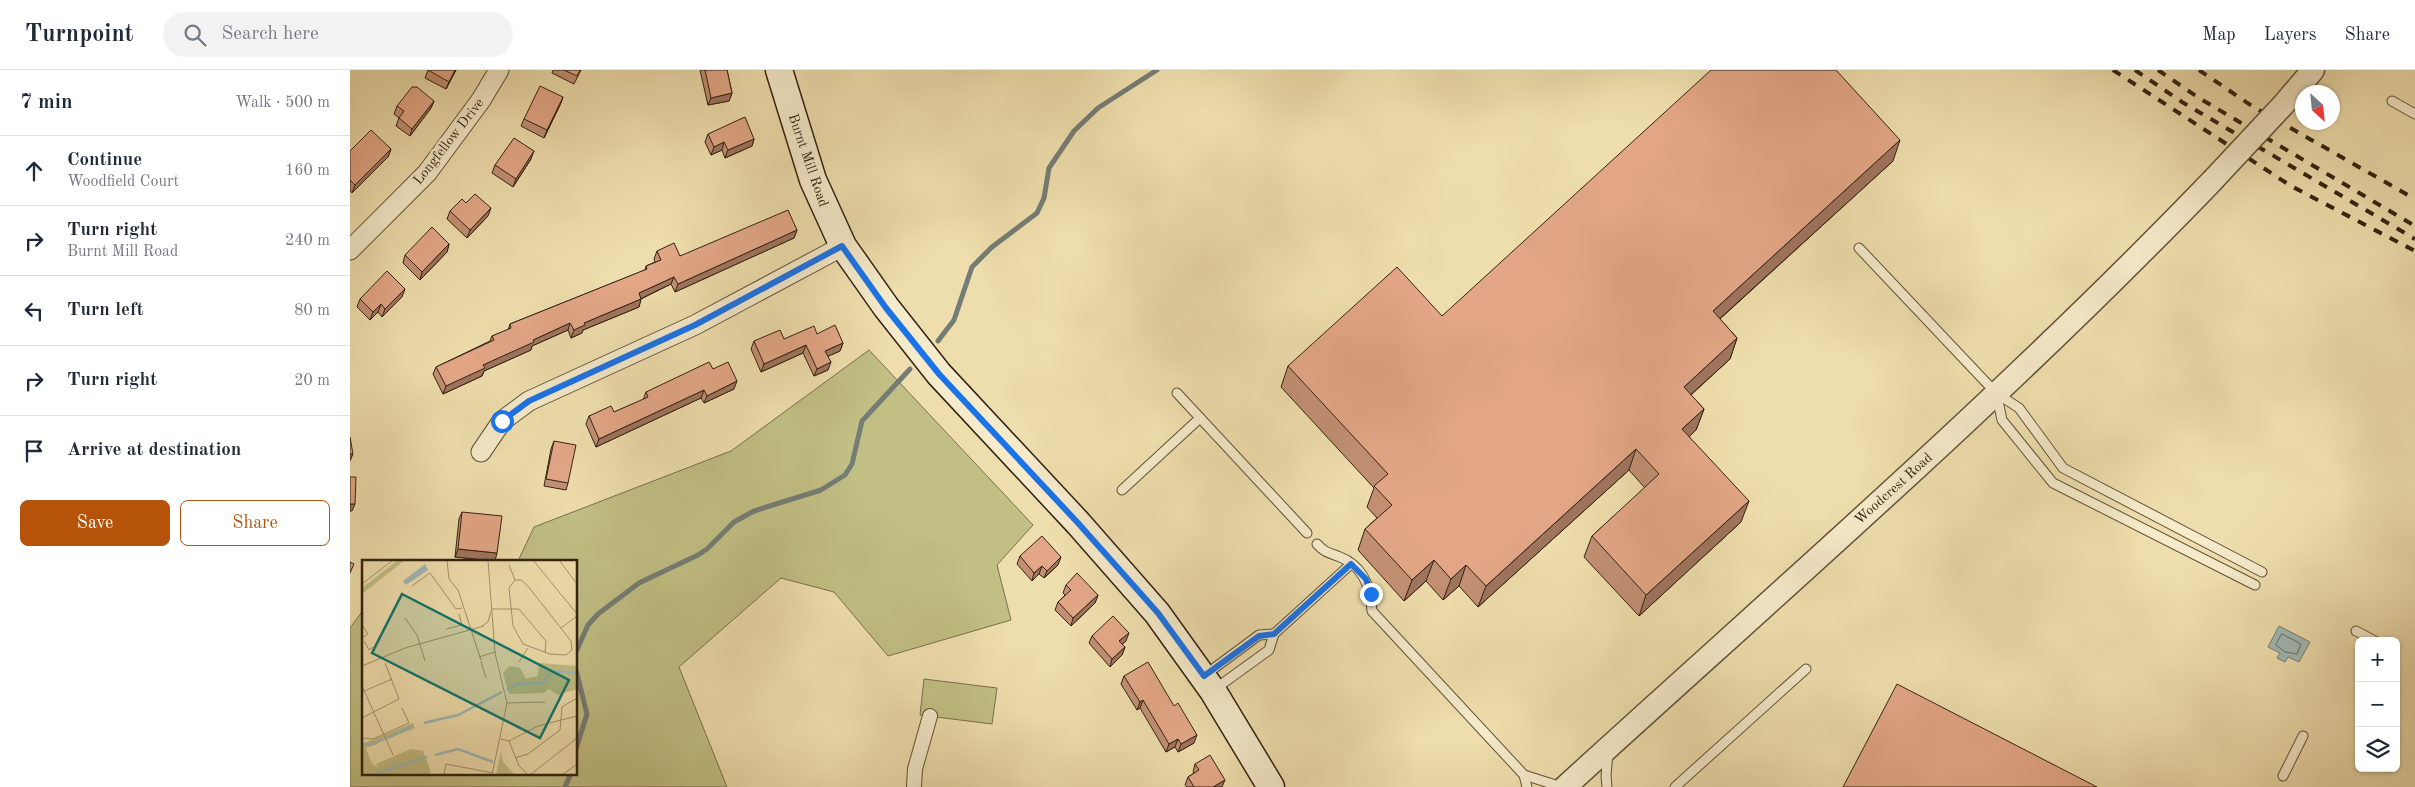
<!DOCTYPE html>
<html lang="en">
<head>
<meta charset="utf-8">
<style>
  body { margin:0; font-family:"Old Standard TT",serif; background:#f2f2f3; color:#1f2937 }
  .controls { position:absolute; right:15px; bottom:15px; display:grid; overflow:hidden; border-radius:8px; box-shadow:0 1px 4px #0004 }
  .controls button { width:45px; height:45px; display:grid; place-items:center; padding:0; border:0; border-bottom:1px solid #e0e1e3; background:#fff; color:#1f2937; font:25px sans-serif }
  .compass { position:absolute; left:1945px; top:15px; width:45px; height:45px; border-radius:50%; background:#fff; box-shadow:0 1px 4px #0004; rotate:153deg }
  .stop { position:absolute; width:15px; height:15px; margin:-11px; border:4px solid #1a73e8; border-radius:50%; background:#fff }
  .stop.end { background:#1a73e8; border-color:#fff; box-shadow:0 1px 5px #0008 }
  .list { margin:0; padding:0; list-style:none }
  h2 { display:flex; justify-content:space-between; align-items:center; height:65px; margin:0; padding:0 20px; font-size:21px }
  h2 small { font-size:16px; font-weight:400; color:#747a83 }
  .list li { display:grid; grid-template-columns:32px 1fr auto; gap:15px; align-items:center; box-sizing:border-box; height:70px; padding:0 20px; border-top:1px solid #e0e1e3 }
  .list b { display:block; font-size:19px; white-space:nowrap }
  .list p { margin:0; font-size:16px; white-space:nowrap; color:#747a83 }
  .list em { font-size:16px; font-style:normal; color:#747a83 }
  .actions { display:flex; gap:10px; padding:15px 20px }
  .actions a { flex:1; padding:11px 0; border:1px solid #b45309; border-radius:8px; text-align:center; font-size:18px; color:#b45309 }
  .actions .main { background:#b45309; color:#fff }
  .icon { flex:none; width:28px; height:28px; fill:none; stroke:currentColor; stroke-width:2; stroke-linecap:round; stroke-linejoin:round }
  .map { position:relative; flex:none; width:2065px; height:717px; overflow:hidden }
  header { display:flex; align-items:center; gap:30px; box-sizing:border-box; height:70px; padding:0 25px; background:#fff; border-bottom:1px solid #e0e1e3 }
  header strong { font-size:24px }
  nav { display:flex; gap:28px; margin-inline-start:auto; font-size:18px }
  .search { width:350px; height:45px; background:#f2f2f3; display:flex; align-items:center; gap:12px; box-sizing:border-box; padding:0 18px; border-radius:28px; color:#747a83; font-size:19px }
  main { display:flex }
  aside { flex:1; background:#fff }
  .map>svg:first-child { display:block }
  .green { fill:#c1bf84; stroke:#7a704b }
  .water { fill:#a0b9b7; stroke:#747d75 }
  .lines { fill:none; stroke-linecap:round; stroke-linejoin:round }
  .shore { stroke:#696e64; stroke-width:1 }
  .stream { stroke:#747d75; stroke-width:5 }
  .service-casing { stroke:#615139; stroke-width:11 }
  .pedestrian-casing { stroke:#615139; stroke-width:16 }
  .minor-casing { stroke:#615139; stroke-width:21 }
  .tertiary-casing { stroke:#615139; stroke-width:25 }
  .secondary-casing { stroke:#322212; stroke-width:29 }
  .service { stroke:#f5eaca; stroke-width:9 }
  .pedestrian { stroke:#f5eaca; stroke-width:14 }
  .minor { stroke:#f5eaca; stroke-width:19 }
  .tertiary { stroke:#f5eaca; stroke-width:22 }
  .secondary { stroke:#f5eaca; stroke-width:26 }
  .rail { stroke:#322212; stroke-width:4; stroke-dasharray:9 9; stroke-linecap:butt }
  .tertiary-bridge-casing { stroke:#615139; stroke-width:25; stroke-linecap:butt }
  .tertiary-bridge { stroke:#f5eaca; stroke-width:22 }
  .wall { fill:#c39074; stroke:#322212 }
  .shaded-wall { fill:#9f755e; stroke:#322212 }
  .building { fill:#e3a787; stroke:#322212 }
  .route { stroke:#1a73e8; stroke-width:6 }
  .labels { text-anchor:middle; stroke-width:5; stroke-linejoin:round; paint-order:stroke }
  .street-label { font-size:14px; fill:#322212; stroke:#f5eaca }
  .inset-river { fill:none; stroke:#a0b9b7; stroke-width:2.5 }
  .inset-road { fill:none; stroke:#a3936f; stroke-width:1 }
  .view { fill:#0f766e; fill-opacity:0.15; stroke:#0f766e; stroke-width:2.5 }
  .inset-edge { fill:none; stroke:#322212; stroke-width:2.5 }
</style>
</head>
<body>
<header>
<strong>Turnpoint</strong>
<div class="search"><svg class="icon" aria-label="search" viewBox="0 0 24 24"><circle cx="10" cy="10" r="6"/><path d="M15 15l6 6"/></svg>Search here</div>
<nav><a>Map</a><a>Layers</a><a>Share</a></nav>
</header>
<main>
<aside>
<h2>7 min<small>Walk · 500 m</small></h2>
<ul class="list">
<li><svg class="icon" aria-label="ahead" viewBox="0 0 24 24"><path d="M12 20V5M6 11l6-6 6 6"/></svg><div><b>Continue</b><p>Woodfield Court</p></div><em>160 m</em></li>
<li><svg class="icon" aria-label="right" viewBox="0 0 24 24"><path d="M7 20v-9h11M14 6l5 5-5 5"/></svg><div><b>Turn right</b><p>Burnt Mill Road</p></div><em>240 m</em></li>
<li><svg class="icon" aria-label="left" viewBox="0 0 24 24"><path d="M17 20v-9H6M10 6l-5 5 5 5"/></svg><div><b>Turn left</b></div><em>80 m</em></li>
<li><svg class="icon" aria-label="right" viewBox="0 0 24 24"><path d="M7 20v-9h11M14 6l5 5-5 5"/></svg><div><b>Turn right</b></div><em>20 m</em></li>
<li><svg class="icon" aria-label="arrive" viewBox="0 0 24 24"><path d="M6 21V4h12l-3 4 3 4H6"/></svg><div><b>Arrive at destination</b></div></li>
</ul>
<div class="actions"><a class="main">Save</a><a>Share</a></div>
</aside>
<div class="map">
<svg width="2065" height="717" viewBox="0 0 2065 717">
  <rect width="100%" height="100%" fill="#efdead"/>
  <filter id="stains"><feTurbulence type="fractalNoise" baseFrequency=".004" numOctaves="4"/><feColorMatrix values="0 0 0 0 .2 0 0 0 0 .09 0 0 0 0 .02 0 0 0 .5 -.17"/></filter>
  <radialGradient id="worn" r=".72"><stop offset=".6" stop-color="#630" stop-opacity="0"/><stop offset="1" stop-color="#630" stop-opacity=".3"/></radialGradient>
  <!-- green -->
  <g class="green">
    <path d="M519,280L683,455L647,495L661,550L538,586L484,522L431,508L329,597L377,717H0V558L14,539V703H226V491H168L184,457L381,381Z"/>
    <path d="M574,609L647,618L642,654L570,645Z"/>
  </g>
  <!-- water -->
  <path class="water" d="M1929,556L1960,572L1949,592L1938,587L1935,592L1927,588L1930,583L1918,577Z"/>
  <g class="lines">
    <!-- shore -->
    <path class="shore" d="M1932,564L1951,574L1947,584L1935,582L1926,575Z"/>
    <!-- stream -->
    <g class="stream">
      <path d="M588,271L604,250L622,197L642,177L687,143L694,128L699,98L724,61L748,38L807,0"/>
      <path d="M226,582L238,555L248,544L289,513L348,485L357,479L384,452L404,441L471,420L495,405L502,394L512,351L560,299"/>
      <path d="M226,600L237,644L226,679"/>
      <path d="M215,717L221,703"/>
    </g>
    <defs>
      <g id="service">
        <path d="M2042,31L2065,44"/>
        <path d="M1509,178L1646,323L1669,338L1713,398L1912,502"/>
        <path d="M827,323L957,463"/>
        <path d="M1647,326L1652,350L1703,413L1905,515"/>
        <path d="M772,420L850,348"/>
        <path d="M967,474C975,483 980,483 990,487C1013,496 1021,518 1022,541L1174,705L1212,717"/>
        <path d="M2006,561L2025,571"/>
        <path d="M855,605L909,565L924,564"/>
        <path d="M865,619L919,580L924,564L1001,494"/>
        <path d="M1174,705L1177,717"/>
        <path d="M1933,706L1953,666"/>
        <path d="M1257,717L1256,706L1258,682"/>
        <path d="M1325,717L1456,599"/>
      </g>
      <path id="pedestrian" d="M564,717L565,699L580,646"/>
      <g id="minor">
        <path d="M0,180L77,103L131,30L149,0"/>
        <path d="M131,382L152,351L179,331L345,255L493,176"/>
      </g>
      <g id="tertiary">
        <path d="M1934,34L1963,0"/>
        <path d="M1215,717C1433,518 1657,324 1862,111"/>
      </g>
      <path id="secondary" d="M429,0L463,110L493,176L536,237L589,304L728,453L807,543L863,621L921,717"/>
    </defs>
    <!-- service casing -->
    <use href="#service" class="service-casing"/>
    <!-- pedestrian casing -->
    <use href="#pedestrian" class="pedestrian-casing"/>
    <!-- minor casing -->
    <use href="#minor" class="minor-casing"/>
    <!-- tertiary casing -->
    <use href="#tertiary" class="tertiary-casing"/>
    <!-- secondary casing -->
    <use href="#secondary" class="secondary-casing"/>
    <!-- service -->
    <use href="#service" class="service"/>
    <!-- pedestrian -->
    <use href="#pedestrian" class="pedestrian"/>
    <!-- minor -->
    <use href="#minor" class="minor"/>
    <!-- tertiary -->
    <use href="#tertiary" class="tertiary"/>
    <!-- secondary -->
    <use href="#secondary" class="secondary"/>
    <!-- rail -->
    <g class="rail">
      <path d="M1763,0L1941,116L2065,181"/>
      <path d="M1785,0L1832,32L2065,169"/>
      <path d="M1808,0L1849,28L2065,156"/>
      <path d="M1849,0L1902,36L2065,129"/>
    </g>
    <defs>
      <path id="tertiary-bridge" d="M1862,111L1934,34"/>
    </defs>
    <!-- tertiary-bridge casing -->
    <use href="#tertiary-bridge" class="tertiary-bridge-casing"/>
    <!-- tertiary-bridge -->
    <use href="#tertiary-bridge" class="tertiary-bridge"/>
  </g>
  <!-- wall -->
  <g class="wall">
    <path d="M78,0H106L96,19L75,8Z"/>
    <path d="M203,0H231L224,14L202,3Z"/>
    <path d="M350,0H377L382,23L379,31L358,35Z"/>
    <path d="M213,27L210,35L194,68L171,56L174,49Z"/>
    <path d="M84,31L81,38L60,66L46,56L49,48L44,44L47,36Z"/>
    <path d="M358,64L404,69L402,76L375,88L372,80L361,85L355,72Z"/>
    <path d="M41,79L38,87L2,123L0,120V81Z"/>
    <path d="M181,89L163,117L142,103L145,95Z"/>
    <path d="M1543,91L1370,249L1387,268L1380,289L1341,325L1354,339L1346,360L1339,366L1391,452L1289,546L1234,487L1242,466L1295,418L1279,400L1128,537L1109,516L1093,530L1076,511L1054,531L1008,480L1015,459L1027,448L1017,437L1024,418L931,317L938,296L1092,246Z"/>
    <path d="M116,133L138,146L117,168L97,149L100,141Z"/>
    <path d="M447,160L444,168L325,222L321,214L291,229L289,237L233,260L232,263L221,268L218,260L182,276L181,280L134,301L132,306L93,324L83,304L86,297L140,271L142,266L158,260L160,254L295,200L296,196L305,192L304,189L307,181L330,186Z"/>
    <path d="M99,174L97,182L70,210L53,193L55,185Z"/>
    <path d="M52,227L32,247L28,242L20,250L7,237L10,229Z"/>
    <path d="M467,264L493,273L490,281L478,286V300L464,306L453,283L411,302L401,279L404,271L434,269Z"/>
    <path d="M363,299L384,319L354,333L351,328L246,377L236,354L239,346L264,342L293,330L296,322Z"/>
    <path d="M204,371L218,413L216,420L194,416L201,379Z"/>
    <path d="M112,442L145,491L105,487L109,449Z"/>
    <path d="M670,486L708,495L694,508L689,504L682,511L667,494Z"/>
    <path d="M716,515L748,525L745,533L721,556L705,540L708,532L715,525L713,523Z"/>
    <path d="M742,566L776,571L772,574L775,577L772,585L760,597L739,573Z"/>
    <path d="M774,606L844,673L828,682L825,677L816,682L790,638L787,640L771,614Z"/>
    <path d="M845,694L872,717H837L835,715L838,707L844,703L843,702Z"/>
  </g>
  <!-- shaded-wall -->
  <g class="shaded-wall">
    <path d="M105,0H106L96,19L99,12Z"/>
    <path d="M382,23L379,31L358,35L361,28Z"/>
    <path d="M213,27L210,35L194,68L197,60Z"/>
    <path d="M84,31L81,38L60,66L62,59Z"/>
    <path d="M404,69L402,76L375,88L378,80Z"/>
    <path d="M1550,70L1543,91L1355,262L1363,241Z"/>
    <path d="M374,72L372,80L361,85L364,77Z"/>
    <path d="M41,79L38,87L2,123L5,115Z"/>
    <path d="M184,81L181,89L163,117L166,109Z"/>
    <path d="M141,138L138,146L117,168L120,160Z"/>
    <path d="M447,160L444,168L325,222L328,214Z"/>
    <path d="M99,174L97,182L70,210L72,202Z"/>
    <path d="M324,207L321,214L286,231L289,223Z"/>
    <path d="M55,219L52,227L32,247L35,239Z"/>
    <path d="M291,229L289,237L233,260L232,263L221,268L224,260L234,253Z"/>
    <path d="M31,234L28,242L20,250L23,242Z"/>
    <path d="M220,253L218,260L182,276L181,280L134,301L132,306L93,324L96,316L133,295L183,270Z"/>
    <path d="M1387,268L1380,289L1326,338L1334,317Z"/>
    <path d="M493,273L490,281L472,289L475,281Z"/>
    <path d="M456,275L453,283L411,302L414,294Z"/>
    <path d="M481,292L478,300L464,306L467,299Z"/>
    <path d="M387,311L384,319L354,333L357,326Z"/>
    <path d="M354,320L351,328L246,377L249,369Z"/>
    <path d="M1354,339L1346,360L1325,380L1332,359Z"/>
    <path d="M1286,379L1279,400L1128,537L1136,516Z"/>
    <path d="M0,384H3L0,391Z"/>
    <path d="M1399,431L1391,452L1289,546L1296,525Z"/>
    <path d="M0,434H5L2,441H0Z"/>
    <path d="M108,479L147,483L145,491L105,487Z"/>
    <path d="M711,487L708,495L694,508L697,501Z"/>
    <path d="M1084,490L1076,511L1054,531L1062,510Z"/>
    <path d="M1116,495L1109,516L1093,530L1101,509Z"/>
    <path d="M692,496L689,504L682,511L684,503Z"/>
    <path d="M748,525L745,533L721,556L723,548Z"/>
    <path d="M779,563L776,571L767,579L769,571Z"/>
    <path d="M775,577L772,585L760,597L762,589Z"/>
    <path d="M793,630L790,638L787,640L790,632Z"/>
    <path d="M847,665L844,673L828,682L831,674Z"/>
    <path d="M828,669L825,677L816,682L819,674Z"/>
    <path d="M875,710L872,717H863Z"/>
  </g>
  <!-- building -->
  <g class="building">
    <path d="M78,0H105L99,12Z"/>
    <path d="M214,0H230L227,6Z"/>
    <path d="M355,0H377L382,23L361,28Z"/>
    <path d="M1361,0H1486L1550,70L1363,241L1387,268L1334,317L1354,339L1332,359L1399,431L1296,525L1242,466L1309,404L1286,379L1136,516L1116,495L1101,509L1084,490L1062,510L1015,459L1042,435L1024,416L1038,404L938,296L1047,197L1092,246Z"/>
    <path d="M190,16L213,27L197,60L174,49Z"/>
    <path d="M62,17H67L84,31L62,59L49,48L54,41L47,36Z"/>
    <path d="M395,47L404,69L378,80L374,72L364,77L358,64Z"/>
    <path d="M21,60L41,79L5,115L0,110V81Z"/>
    <path d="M164,68L184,81L166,109L145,95Z"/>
    <path d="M125,124L141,138L120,160L100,141L112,129L116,133Z"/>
    <path d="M438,140L447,160L328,214L324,207L289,223L291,229L234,253L235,255L224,260L220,253L183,270L184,272L133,295L135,298L96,316L86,297L144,270L142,266L161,258L160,254L297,199L296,196L311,190L307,181L324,173L330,186Z"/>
    <path d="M82,157L99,174L72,202L55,185Z"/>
    <path d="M37,201L55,219L35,239L31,234L23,242L10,229Z"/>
    <path d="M485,255L493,273L475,281L481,292L467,299L456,275L414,294L404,271L430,260L434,269L464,256L467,264Z"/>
    <path d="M359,292L363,299L378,292L387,311L357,326L354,320L249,369L239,346L261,336L264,342L298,327L296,322Z"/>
    <path d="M0,367L3,384H0Z"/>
    <path d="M204,371L226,375L218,413L196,409Z"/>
    <path d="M0,407H6L5,434H0Z"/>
    <path d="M112,442L152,446L147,483L108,479Z"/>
    <path d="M692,466L711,487L697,501L692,496L684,503L670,486Z"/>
    <path d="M0,492L4,494L0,503Z"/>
    <path d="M727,503L748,525L723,548L708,532L721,520L716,515Z"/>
    <path d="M763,546L779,563L769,571L775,577L762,589L742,566Z"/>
    <path d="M798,592L824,636L828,633L847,665L831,674L828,669L819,674L793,630L790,632L774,606Z"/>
    <path d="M1547,614L1747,717H1493Z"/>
    <path d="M860,685L875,710L863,717H844L838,707L849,700L845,694Z"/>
  </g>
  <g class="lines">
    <!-- route -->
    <path class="route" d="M152,351L179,331L345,255L492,176L536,238L589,304L728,453L808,543L854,606L909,566L924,564L1001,494L1016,509L1021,524"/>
  </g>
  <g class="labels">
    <!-- street labels -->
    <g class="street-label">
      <text transform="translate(98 71) rotate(-52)" y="5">Longfellow Drive</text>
      <text transform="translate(459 90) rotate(71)" y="5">Burnt Mill Road</text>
      <text transform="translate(1543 418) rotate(-42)" y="5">Woodcrest Road</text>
    </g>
  </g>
  <!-- overview -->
  <g transform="translate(12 490)">
    <rect width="215" height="215" fill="#efdead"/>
    <path d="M36,0H43L0,34V28ZM177,103L215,106V129L196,135L187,129L182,133L147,134L141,113L147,106L158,108L164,119L176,116ZM51,163L53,168L4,188L10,204L17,208L14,204L49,189L61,191L69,212L65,215H0V184ZM139,191L141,202L153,215H134Z" fill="#c1bf84"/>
    <path d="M63,4L66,10L44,25L41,21Z" fill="#a0b9b7"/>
    <path class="inset-river" d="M145,130L155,124L181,123L190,111L215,113M62,163L96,155L140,132M25,178L51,166M0,184H12L21,179M73,195L96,189L131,202M10,215L65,197"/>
    <path class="inset-road" d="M85,0L87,19L96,30L119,100M126,0L133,93L145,143L130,215M171,0L215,54M197,0L215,24M147,5L153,20M153,20L147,28L151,66L161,84L188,94L204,95L210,90M153,20H159L165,25L209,81L210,90M0,24L31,0M50,26L68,13L94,49L100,48M130,49H157L184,81L183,93M43,58L55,75L63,101M0,65L6,74L0,78M120,66L126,62L129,51M199,68L215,56M84,69L100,65L97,54M2,81L7,90L11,87L13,91M117,97L133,92M119,101L124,118M157,102L166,88M0,106L43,88L122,66M0,126L31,195M0,132L30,119M145,143L183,142M0,158L37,139L23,103M0,178L11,179L47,163L40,148M139,179L147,181L157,206L166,215M147,181L176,166L215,156M153,198L166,194L198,170L200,147L215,138M82,215L84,204L131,213M168,215L215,178M200,215L215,204"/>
    <path class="view" d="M40,34L207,120L178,178L10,93Z"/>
    <rect width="215" height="215" class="inset-edge"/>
  </g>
  <rect width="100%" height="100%" filter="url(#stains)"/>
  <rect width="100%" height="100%" fill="url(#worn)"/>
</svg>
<div class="controls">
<button>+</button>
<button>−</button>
<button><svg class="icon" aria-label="layers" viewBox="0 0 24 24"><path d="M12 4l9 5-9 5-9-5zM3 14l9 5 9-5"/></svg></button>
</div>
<svg class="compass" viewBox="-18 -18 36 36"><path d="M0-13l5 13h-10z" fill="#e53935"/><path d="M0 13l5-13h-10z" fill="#747a83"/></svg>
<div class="stop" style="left:152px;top:351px"></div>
<div class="stop end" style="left:1021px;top:524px"></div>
</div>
</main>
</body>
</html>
